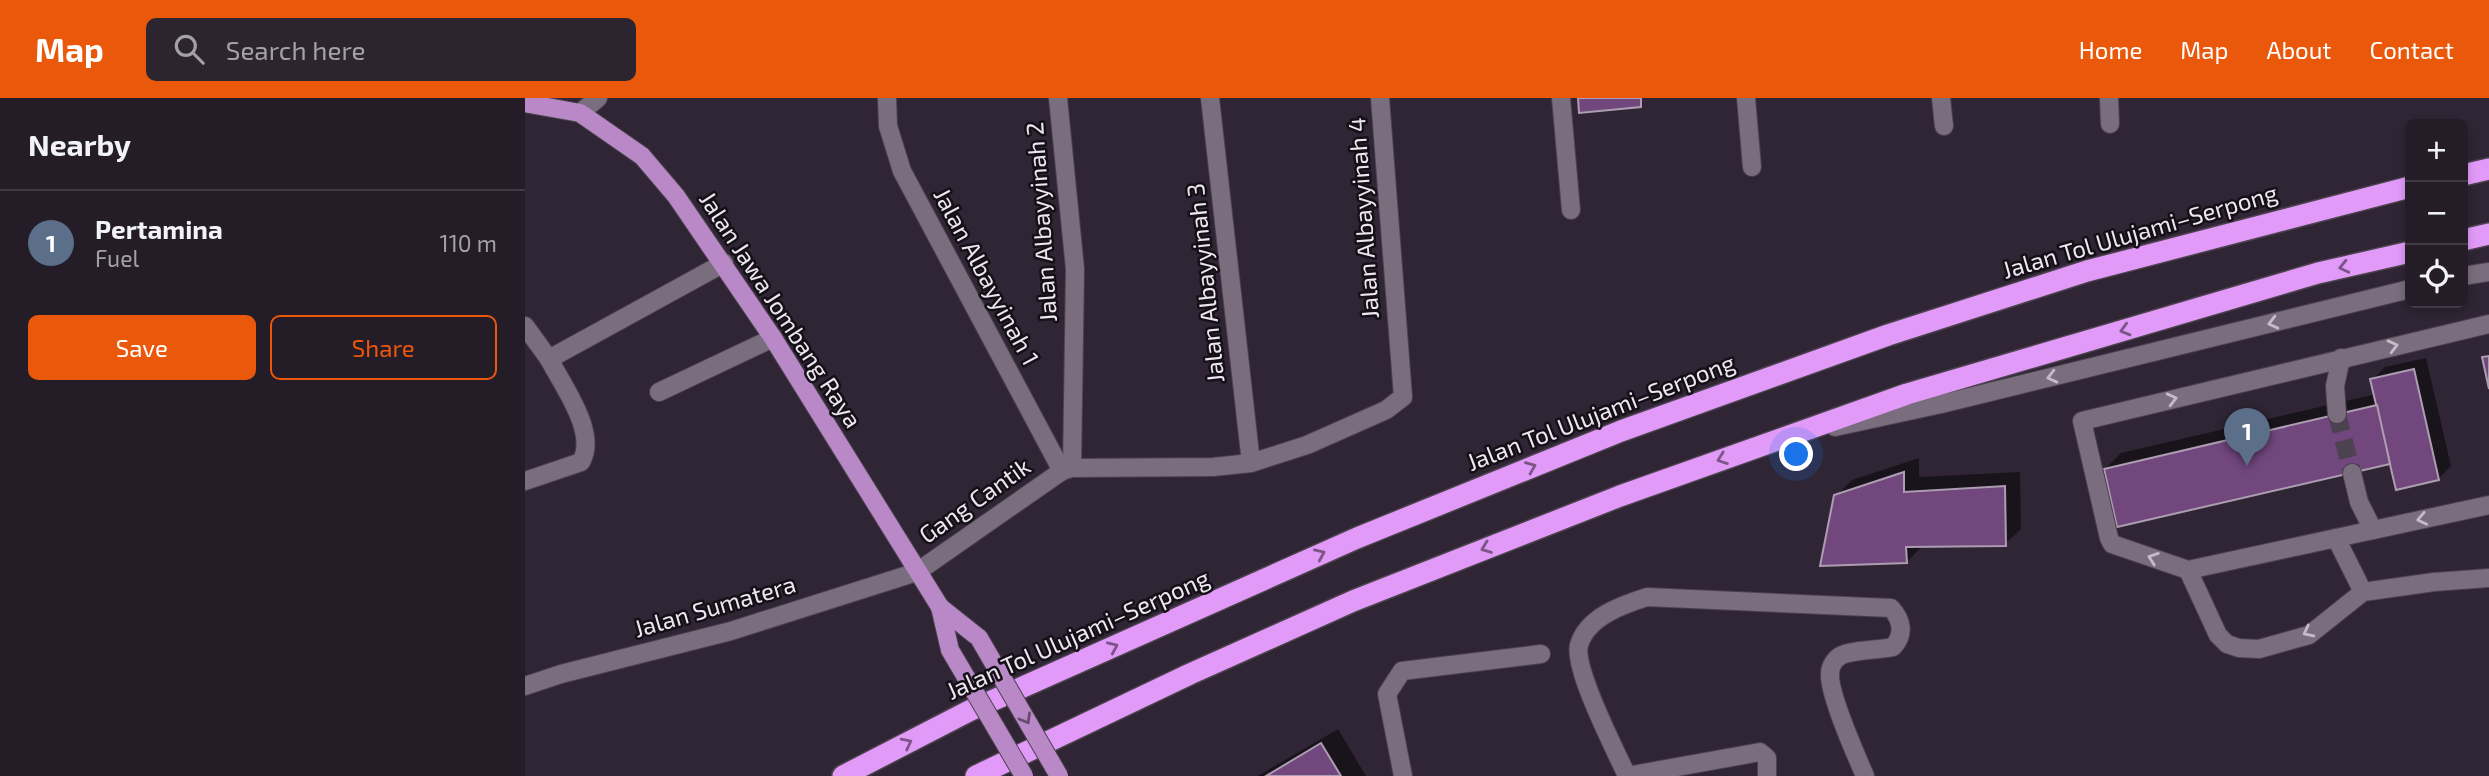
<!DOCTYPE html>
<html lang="en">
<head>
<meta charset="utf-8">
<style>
  body { margin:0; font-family:"Exo 2",sans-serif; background:#2c252f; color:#f1f3f6 }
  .controls { position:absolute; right:21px; top:21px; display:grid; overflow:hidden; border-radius:10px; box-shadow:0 4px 10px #0003 }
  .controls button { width:63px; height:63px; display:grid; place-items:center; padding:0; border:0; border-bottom:2px solid #413a44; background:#241c27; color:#f1f3f6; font:35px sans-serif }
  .you { position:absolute; left:1272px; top:357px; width:24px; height:24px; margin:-18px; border:5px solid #fff; border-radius:50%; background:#1a73e8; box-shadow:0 0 0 10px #1a73e833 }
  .badge { display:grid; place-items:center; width:46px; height:46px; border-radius:50%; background:#ea580c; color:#fff; font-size:23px; font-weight:700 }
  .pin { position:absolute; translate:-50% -58px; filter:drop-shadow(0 2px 4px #0008) }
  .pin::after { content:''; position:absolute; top:37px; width:24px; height:21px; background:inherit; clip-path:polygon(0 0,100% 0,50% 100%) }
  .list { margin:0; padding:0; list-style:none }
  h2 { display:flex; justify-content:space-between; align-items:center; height:91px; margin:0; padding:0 28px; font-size:30px }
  h2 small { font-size:23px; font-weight:400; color:#a3a1a7 }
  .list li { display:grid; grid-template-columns:46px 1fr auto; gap:21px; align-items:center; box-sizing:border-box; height:105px; padding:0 28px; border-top:2px solid #413a44 }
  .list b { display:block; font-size:26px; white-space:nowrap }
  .list p { margin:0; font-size:23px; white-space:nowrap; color:#a3a1a7 }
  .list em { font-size:23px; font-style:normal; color:#a3a1a7 }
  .actions { display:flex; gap:14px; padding:21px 28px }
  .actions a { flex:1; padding:16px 0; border:2px solid #ea580c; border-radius:10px; text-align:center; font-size:24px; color:#ea580c }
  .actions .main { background:#ea580c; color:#fff }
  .icon { flex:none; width:38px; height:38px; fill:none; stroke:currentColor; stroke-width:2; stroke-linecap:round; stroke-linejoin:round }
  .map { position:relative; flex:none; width:1964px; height:678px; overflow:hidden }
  header { display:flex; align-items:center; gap:42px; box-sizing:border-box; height:98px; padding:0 35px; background:#ea580c; color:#fff }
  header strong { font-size:33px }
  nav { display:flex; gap:38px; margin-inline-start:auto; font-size:24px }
  .search { width:490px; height:63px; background:#2c252f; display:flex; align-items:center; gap:18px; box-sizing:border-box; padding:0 24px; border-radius:10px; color:#a3a1a7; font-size:26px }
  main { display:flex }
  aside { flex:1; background:#241c27 }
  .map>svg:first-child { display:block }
  .shadow { fill:#0007 }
  .building { fill:#71477e; stroke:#ac9eb0; stroke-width:2 }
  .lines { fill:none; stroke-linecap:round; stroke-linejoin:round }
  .minor-tunnel { stroke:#4c4250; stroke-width:18; stroke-dasharray:18 9; stroke-linecap:butt }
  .minor-casing { stroke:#4b424e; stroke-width:20 }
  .major-casing { stroke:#4b424e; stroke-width:20 }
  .highway-casing { stroke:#4b424e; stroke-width:24 }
  .minor { stroke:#7a6d7e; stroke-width:18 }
  .major { stroke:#b888c7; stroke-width:18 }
  .highway { stroke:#e29af8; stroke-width:21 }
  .major-bridge-casing { stroke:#4b424e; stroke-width:20; stroke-linecap:butt }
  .major-bridge { stroke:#b888c7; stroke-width:18 }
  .oneway { stroke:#7c5588 }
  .oneway2 { stroke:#c5bcc9 }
  .oneway3 { stroke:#664c6f }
  .labels { text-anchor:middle; stroke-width:5; stroke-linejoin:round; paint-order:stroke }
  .street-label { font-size:24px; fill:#eee7f1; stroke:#151017 }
</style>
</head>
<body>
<header>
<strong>Map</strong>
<div class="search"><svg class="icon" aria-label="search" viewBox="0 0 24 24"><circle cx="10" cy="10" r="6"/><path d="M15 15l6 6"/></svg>Search here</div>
<nav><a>Home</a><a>Map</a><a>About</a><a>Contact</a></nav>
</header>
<main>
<aside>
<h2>Nearby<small></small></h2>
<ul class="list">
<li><span class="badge" style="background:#5c6f8a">1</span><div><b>Pertamina</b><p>Fuel</p></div><em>110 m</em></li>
</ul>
<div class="actions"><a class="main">Save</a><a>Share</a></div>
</aside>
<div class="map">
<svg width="1964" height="678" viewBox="0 0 1964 678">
  <rect width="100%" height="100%" fill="#302534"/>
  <!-- shadow -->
  <g class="shadow">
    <path d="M1901,260L1926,368L1914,380L1866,362L1580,371L1596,355L1851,296L1847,282L1860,269Z"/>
    <path d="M1394,360V379L1495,374L1496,431L1480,446L1398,447L1382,464L1311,398L1327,382Z"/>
    <path d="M813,631L841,678H733Z"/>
  </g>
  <!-- building -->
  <g class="building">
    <path d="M1053,0H1116V9L1054,15Z"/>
    <path d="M1964,258V291L1957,259Z"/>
    <path d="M1889,271L1914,382L1871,392L1845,281Z"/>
    <path d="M1852,307L1865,366L1592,429L1579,371Z"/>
    <path d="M1379,374V394L1480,388L1481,448L1381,449L1382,465L1295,468L1309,397Z"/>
    <path d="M796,645L816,678H741Z"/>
  </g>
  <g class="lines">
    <!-- minor-tunnel -->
    <path class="minor-tunnel" d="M1812,316L1827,375"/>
    <defs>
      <g id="minor">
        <path d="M362,0L363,28L377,73L537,373"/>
        <path d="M533,0L550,171L547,370"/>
        <path d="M685,0L726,365"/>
        <path d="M1036,0L1046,112"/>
        <path d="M1221,0L1227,69"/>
        <path d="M1416,0L1419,28"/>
        <path d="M1584,0L1585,26"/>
        <path d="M55,15L73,0"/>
        <path d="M1938,178L1964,174"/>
        <path d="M1964,226L1557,323L1584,440L1587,446L1663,472L1964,407"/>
        <path d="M0,228L24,261L199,165"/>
        <path d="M134,294L248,240"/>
        <path d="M1812,316L1810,288L1816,260"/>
        <path d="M1310,329L1416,306L1885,191"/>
        <path d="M1827,375L1834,404L1848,432"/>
        <path d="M0,383L56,364C73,335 38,288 24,261"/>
        <path d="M1811,440L1838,494"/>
        <path d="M1663,472L1693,537L1702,546L1714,550L1734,551L1784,537L1838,494L1909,484L1964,480"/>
        <path d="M0,588L36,576L206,533L392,474L537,373L547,370L688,369L726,365L782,347L861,312L878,299L855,0"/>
        <path d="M878,678L862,596L877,573L1016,556"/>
        <path d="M1102,678C1091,653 1048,571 1054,547C1062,519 1097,507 1122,499L1366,510C1377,522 1380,536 1368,549C1355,552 1325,552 1315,558C1309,562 1305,569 1305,576C1304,597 1331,657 1340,678"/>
        <path d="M1102,678L1235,654L1242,660V678"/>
      </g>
      <g id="major">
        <path d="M0,5L55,15L117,58L151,98L248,240L415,509L454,540"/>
        <path d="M415,509L425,552"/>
      </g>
      <g id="highway">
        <path d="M1938,77L1964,71"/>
        <path d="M1938,142L1964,136"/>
        <path d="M318,678L444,613L832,440L1096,333L1363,237L1562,173L1885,89"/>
        <path d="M451,678L665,576L828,503L1095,398L1382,296L1793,175L1885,154"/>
      </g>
    </defs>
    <!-- minor casing -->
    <use href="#minor" class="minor-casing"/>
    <!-- major casing -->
    <use href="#major" class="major-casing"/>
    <!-- highway casing -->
    <use href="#highway" class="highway-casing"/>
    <!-- minor -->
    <use href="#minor" class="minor"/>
    <!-- major -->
    <use href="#major" class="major"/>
    <!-- highway -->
    <use href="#highway" class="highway"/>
    <defs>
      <g id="major-bridge">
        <path d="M454,540L534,678"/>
        <path d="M425,552L499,678"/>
      </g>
    </defs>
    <!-- major-bridge casing -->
    <use href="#major-bridge" class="major-bridge-casing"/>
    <!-- major-bridge -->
    <use href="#major-bridge" class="major-bridge"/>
  </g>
  <!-- one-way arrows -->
  <defs><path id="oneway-chevron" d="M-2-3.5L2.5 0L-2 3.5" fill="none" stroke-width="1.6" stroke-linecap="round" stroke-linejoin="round" transform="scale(1.75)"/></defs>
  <g class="oneway">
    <use href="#oneway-chevron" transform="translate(1819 169) rotate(167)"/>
    <use href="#oneway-chevron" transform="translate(1600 232) rotate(164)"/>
    <use href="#oneway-chevron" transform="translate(1197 361) rotate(160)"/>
    <use href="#oneway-chevron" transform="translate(1006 369) rotate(-22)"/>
    <use href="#oneway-chevron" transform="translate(961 450) rotate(159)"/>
    <use href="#oneway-chevron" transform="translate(795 456) rotate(-24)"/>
    <use href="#oneway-chevron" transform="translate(588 549) rotate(-24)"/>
    <use href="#oneway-chevron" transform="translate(382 645) rotate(-27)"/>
  </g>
  <g class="oneway2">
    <use href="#oneway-chevron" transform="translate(1748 225) rotate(166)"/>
    <use href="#oneway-chevron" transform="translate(1868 248) rotate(-14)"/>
    <use href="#oneway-chevron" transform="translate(1527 279) rotate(166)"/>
    <use href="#oneway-chevron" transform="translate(1647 301) rotate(-14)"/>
    <use href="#oneway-chevron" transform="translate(1897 421) rotate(168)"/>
    <use href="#oneway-chevron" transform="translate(1628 460) rotate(-161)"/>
    <use href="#oneway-chevron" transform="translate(1783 534) rotate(153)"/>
  </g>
  <use class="oneway3" href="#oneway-chevron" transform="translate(501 621) rotate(60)"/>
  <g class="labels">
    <!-- street labels -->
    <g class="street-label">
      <text transform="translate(839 120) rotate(-94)" y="8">Jalan Albayyinah 4</text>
      <text transform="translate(517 124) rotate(-94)" y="8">Jalan Albayyinah 2</text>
      <text transform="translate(1615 134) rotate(-16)" y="8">Jalan Tol Ulujami–Serpong</text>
      <text transform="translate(461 179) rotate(62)" y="8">Jalan Albayyinah 1</text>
      <text transform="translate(681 185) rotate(-96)" y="8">Jalan Albayyinah 3</text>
      <text transform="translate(255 212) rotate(57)" y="8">Jalan Jawa Jombang Raya</text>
      <text transform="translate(1076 315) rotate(-21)" y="8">Jalan Tol Ulujami–Serpong</text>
      <text transform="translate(450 403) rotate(-35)" y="8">Gang Cantik</text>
      <text transform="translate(190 509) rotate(-16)" y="8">Jalan Sumatera</text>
      <text transform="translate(553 537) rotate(-24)" y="8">Jalan Tol Ulujami–Serpong</text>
    </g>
  </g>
</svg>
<div class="controls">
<button>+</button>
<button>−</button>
<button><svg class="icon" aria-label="locate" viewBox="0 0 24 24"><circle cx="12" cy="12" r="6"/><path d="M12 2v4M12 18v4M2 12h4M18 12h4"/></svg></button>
</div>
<div class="you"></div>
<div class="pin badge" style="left:1722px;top:368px;background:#5c6f8a">1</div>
</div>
</main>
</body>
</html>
